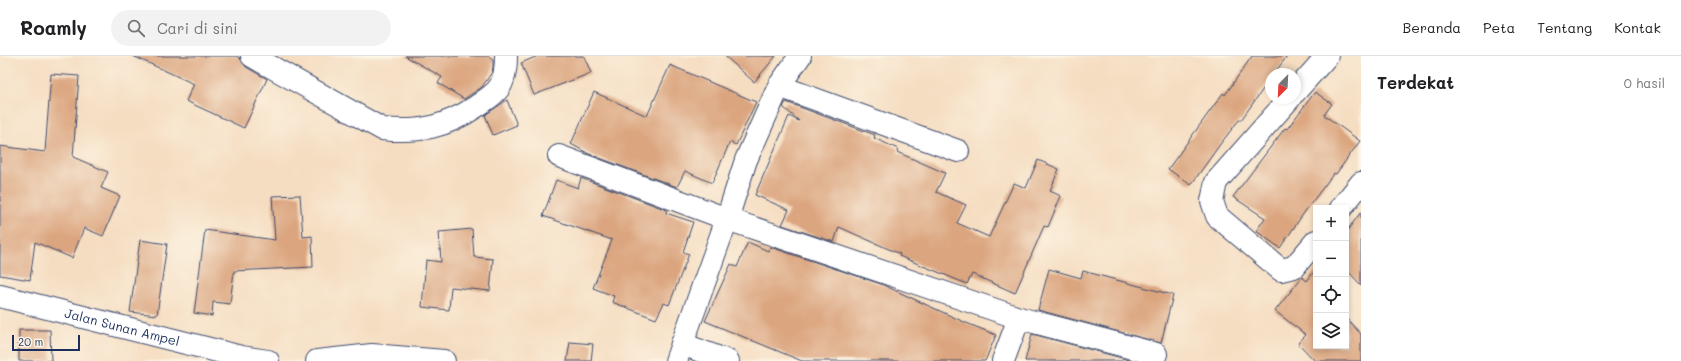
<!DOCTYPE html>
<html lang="id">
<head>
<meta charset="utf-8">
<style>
  body { margin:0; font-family:Mali,sans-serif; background:#f2f2f2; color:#202124 }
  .controls { position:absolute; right:12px; bottom:12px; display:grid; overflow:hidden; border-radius:0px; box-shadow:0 2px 6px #0003 }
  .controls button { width:36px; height:36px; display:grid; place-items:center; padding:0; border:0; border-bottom:1px solid #e0e0e0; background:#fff; color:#202124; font:20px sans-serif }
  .compass { position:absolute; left:1265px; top:12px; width:36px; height:36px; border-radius:50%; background:#fff; box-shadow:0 2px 6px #0003; rotate:204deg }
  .scale { position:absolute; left:12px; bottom:10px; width:68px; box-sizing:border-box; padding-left:4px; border:2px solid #1b2f5e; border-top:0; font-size:11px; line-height:14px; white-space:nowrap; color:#1b2f5e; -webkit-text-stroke:3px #fcf5e5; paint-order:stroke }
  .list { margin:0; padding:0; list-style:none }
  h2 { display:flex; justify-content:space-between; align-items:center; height:52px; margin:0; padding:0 16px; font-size:17px }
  h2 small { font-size:13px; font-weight:400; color:#757577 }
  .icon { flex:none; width:22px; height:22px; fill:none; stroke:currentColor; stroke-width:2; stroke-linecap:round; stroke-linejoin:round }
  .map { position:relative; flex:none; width:1361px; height:305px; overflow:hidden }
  header { display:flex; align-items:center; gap:24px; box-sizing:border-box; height:56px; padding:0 20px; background:#fff; border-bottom:1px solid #e0e0e0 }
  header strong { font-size:19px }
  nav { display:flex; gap:22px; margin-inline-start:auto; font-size:14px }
  .search { width:280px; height:36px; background:#f2f2f2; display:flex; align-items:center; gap:10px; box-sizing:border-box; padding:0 14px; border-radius:22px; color:#757577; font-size:15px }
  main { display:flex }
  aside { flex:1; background:#fff }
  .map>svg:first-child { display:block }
  .building { fill:#dba57f }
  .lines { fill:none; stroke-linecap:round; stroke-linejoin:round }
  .minor-casing { stroke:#3c496d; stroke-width:24 }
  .minor { stroke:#fff; stroke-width:22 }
  .labels { text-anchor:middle; stroke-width:3; stroke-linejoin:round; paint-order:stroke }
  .street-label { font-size:13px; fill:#1b2f5e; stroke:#fcf5e5 }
</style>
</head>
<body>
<header>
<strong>Roamly</strong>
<div class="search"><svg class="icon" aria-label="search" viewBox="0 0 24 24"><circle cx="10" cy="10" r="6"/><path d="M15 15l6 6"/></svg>Cari di sini</div>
<nav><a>Beranda</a><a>Peta</a><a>Tentang</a><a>Kontak</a></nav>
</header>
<main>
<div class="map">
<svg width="1361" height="305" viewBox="0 0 1361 305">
  <rect width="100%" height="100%" fill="#fcf5e5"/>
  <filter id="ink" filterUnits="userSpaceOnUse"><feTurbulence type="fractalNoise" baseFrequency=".025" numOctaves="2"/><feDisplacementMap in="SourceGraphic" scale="8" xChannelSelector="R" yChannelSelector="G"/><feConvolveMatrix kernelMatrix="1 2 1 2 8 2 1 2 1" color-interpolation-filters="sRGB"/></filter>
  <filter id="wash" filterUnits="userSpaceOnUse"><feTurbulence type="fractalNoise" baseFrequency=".012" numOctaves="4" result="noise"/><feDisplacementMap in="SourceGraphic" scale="16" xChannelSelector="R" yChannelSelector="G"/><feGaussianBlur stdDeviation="0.9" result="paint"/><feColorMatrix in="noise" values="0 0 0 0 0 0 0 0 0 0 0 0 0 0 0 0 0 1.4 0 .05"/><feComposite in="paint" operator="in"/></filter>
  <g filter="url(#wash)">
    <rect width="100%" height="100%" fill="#f5ddc1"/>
    <g id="blocks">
      <!-- building -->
      <g class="building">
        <path d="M133,0H236L240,2L246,11L267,23L244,72L186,45L194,28Z"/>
        <path d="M405,0H488L493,3V11L492,16L482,31L464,43L438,27L442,21Z"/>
        <path d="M538,0H584L591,17L534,39L521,7Z"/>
        <path d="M725,0H776L754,26Z"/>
        <path d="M1252,0H1287L1274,18H1271V22L1241,64H1239L1221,87L1191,129L1168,113L1223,37L1225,39Z"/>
        <path d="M670,9L756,46L736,89L730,86L712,127L685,115L677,131L589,98L571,88L594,36L647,60Z"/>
        <path d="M51,18L79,20L73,101L108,116L101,132L120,140L103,180L84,172L72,202L35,186L30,224L0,219V90L45,96Z"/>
        <path d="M1315,36L1332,48L1324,59L1360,85L1336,118L1334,117L1306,154L1280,192L1256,175L1265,162L1233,141L1285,72L1287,73Z"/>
        <path d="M507,44L517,69L493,79L485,59Z"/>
        <path d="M786,46L875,79L874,82L898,93L897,96L945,117L936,136L966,149L957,167L989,181L1014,127L1026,132L1038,104L1059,113L1050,135L1061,140L1048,171L1044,170L1015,237L972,218L967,228L899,200L900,198L839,171L834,186L782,169L789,154L755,139L789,60L799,65L783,51Z"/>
        <path d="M581,122L667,154L666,157L693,166L683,196L689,198L669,249L664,247L656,263L612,246L614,240L593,232L612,184L543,160L556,124L578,132Z"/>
        <path d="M300,139L303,181L312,180L313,211L234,215L230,248L213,246L212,260L194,257L205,174L275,184L272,140Z"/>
        <path d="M1361,156V229L1346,213V176Z"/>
        <path d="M472,173L474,201L493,203L490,235L451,231L449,254L422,251L426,204L441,206L439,176Z"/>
        <path d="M140,184L167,188L157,259L130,256Z"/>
        <path d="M748,186L768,195L770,191L881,228L964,266L996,279L985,305H802L705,265L731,208L737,211Z"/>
        <path d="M1049,213L1081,222L1083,215L1173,239L1161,287L1038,254Z"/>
        <path d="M1316,213V290H1346V262L1361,278V305H1315L1298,287L1306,279L1275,255L1302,221L1307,225Z"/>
        <path d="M19,274H50L51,305H19Z"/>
        <path d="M1032,278L1133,305H1025Z"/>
        <path d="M570,286L593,288L591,305H567Z"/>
      </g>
    </g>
  </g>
  <g filter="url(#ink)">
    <use href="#blocks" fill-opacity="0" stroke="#3c496d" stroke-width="1"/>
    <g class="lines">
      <defs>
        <g id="minor">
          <path d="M252,0L382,73C419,77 446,71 477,50C484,45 494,39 499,32C505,23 506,11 506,0"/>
          <path d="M779,30L958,95"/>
          <path d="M1295,36L1327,0"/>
          <path d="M1290,42L1216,126L1212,145L1217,160L1281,214L1294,211L1316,185"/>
          <path d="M559,100L727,163L1019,262L1156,298"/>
          <path d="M1341,152L1361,127"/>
          <path id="s1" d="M0,240L241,301L268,305"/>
          <path d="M682,288L728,305"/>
          <path d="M317,305L372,299L444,305"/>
          <path d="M676,305L727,163L746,104L779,30L800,0"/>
          <path d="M1003,305L1019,262"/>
        </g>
      </defs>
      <!-- minor casing -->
      <use href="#minor" class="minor-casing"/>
      <!-- minor -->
      <use href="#minor" class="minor"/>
    </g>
  </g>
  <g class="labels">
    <!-- street labels -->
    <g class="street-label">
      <text dy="5" stroke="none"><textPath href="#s1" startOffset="126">Jalan Sunan Ampel</textPath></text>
    </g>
  </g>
</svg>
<div class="controls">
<button>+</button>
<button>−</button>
<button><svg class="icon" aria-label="locate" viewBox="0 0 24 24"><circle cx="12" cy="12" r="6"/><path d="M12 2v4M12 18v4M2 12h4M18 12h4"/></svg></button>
<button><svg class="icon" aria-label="layers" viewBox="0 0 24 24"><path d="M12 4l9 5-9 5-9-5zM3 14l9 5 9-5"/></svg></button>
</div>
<svg class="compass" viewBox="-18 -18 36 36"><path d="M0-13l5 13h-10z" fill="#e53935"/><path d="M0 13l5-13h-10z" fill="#757577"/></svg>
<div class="scale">20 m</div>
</div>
<aside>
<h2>Terdekat<small>0 hasil</small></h2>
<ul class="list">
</ul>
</aside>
</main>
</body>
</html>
